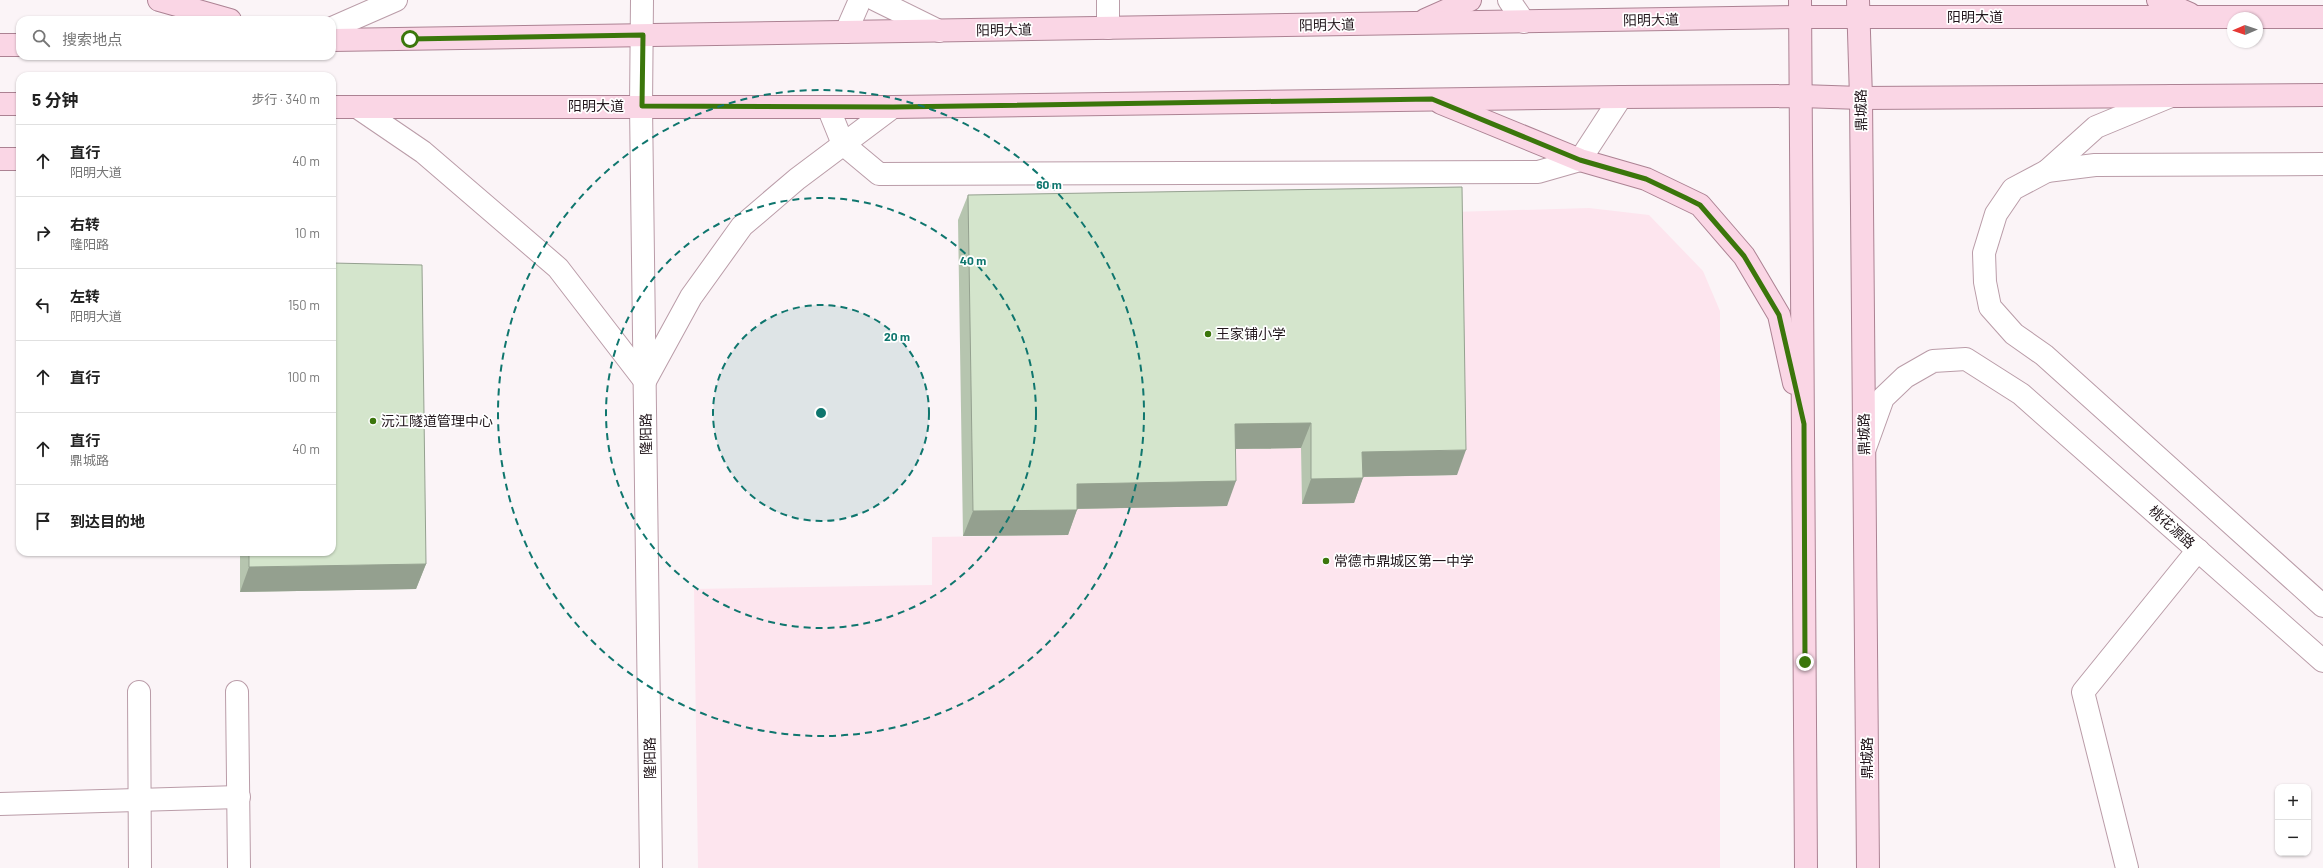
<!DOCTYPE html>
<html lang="zh">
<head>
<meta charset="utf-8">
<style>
  body { margin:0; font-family:Barlow,"Noto Sans SC",sans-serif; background:#f2f2f2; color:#222 }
  .controls { position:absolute; right:12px; bottom:12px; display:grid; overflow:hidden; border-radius:8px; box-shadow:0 1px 3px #0004 }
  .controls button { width:36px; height:36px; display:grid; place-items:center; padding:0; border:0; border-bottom:1px solid #e0e0e0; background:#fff; color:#222; font:20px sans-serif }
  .compass { position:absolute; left:2227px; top:12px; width:36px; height:36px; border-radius:50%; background:#fff; box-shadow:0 1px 3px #0004; rotate:268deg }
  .stop { position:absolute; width:12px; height:12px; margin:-9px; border:3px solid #3b760b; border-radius:50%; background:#fff }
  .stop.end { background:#3b760b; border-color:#fff; box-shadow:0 1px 4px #0008 }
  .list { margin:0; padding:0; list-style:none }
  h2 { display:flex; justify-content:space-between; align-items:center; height:52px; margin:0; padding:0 16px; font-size:17px }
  h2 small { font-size:13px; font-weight:400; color:#767676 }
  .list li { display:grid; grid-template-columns:26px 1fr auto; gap:12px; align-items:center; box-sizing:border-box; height:72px; padding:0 16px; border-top:1px solid #e0e0e0 }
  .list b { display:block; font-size:15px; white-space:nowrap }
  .list p { margin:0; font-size:13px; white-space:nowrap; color:#767676 }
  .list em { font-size:13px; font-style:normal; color:#767676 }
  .icon { flex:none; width:22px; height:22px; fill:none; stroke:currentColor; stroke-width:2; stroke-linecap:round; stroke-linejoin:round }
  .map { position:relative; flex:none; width:2323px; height:868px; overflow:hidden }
  .search { position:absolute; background:#fff; box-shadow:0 1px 3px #0004; left:16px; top:16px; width:320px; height:44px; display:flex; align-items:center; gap:10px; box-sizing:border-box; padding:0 14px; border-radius:12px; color:#767676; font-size:15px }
  .panel { position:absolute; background:#fff; box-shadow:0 1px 3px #0004; left:16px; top:72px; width:320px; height:484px; border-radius:12px }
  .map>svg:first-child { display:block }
  .built { fill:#fde5ee }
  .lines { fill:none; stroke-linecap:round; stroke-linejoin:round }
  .minor-casing { stroke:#ba9ca8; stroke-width:24 }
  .major-casing { stroke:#ac8293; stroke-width:24 }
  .minor { stroke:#fff; stroke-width:22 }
  .major { stroke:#fad6e5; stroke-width:22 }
  .wall { fill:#b6c5af }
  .shaded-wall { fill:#94a08f }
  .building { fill:#d4e5cc; stroke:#94a08f }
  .route { stroke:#3b760b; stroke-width:5 }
  .ring { fill:none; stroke:#0f766e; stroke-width:2; stroke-dasharray:7 5 }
  .poi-dot { fill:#3b760b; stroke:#fff; stroke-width:1.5 }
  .labels { text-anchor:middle; stroke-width:3.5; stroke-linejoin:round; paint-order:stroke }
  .street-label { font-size:14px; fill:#22171c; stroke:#fff }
  .poi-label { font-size:14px; fill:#22171c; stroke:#fff; text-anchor:start }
  .centre { fill:#0f766e; stroke:#fff; stroke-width:2 }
  .ring-label { font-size:12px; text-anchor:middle; font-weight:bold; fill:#0f766e; stroke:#fff; stroke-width:3.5; stroke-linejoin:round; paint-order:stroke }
</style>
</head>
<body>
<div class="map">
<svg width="2323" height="868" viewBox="0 0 2323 868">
  <rect width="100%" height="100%" fill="#fbf4f7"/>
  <!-- built -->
  <path class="built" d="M1589,208L1649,215L1703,271L1720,311V868H698L694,589L932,585V537L1068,535V509L1226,449L1301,448L1302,504L1354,503L1353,477L1457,475L1453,212Z"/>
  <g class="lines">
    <defs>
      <g id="minor">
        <path d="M642,0L641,106L651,868"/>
        <path d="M876,0L939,31"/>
        <path d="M1509,0L1524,22"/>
        <path d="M332,28L396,0"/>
        <path d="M1108,28V0"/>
        <path d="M846,32L860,0"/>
        <path d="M2171,96L2096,127L2047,171L2013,189L1996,214L1984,253L1985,282L1990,307L2014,334L2044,355L2323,606"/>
        <path d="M357,107L423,152L558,268L645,381L691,297L742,226L797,179L893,107"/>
        <path d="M828,107L843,144L879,174L1538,172L1580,160L1621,97"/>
        <path d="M2047,171L2095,165L2323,164"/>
        <path d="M1865,448L1883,398L1905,377L1933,361L1966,359L2021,394L2323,661"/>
        <path d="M139,692L140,868"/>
        <path d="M237,692L239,868"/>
        <path d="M0,804L239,797"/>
        <path d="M2127,868L2083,692L2198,550"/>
      </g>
      <g id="major">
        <path d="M159,0L230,20"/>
        <path d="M1800,0L1806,868"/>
        <path d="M1858,0L1861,98L1868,868"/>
        <path d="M2158,0L2190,14"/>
        <path d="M1425,20L1470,0"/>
        <path d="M332,40L1800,17H2323"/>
        <path d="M0,45H20"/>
        <path d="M1441,103L1580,160L1646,179L1700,205L1744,256L1779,315L1794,383"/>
        <path d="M0,104H20"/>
        <path d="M332,107H893L1621,97L1801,96L1861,98L2323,95"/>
        <path d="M0,159H20"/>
      </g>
    </defs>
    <!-- minor casing -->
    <use href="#minor" class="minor-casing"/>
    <!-- major casing -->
    <use href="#major" class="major-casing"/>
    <!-- minor -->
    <use href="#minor" class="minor"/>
    <!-- major -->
    <use href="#major" class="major"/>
  </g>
  <!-- wall -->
  <g class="wall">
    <path d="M968,195L1457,475L1363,477L1354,503L1302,504L1301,448L1236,449L1227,506L1077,509L1068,535L963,536L958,220Z"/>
    <path d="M240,552H332L426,564L416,589L240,592Z"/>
  </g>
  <!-- shaded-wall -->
  <g class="shaded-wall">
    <path d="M1311,423L1301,448L1226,449L1235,424Z"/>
    <path d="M1466,450L1457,475L1353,477L1362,452Z"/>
    <path d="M1363,478L1354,503L1302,504L1311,479Z"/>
    <path d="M1236,481L1227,506L1068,509L1077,484Z"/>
    <path d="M1077,510L1068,535L963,536L973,511Z"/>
    <path d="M426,564L416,589L240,592L249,567Z"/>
  </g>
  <!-- building -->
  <g class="building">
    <path d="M1462,187L1466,450L1362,452L1363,478L1311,479V423L1235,424L1236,481L1077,484V510L973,511L968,195Z"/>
    <path d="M332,263L422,265L426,564L249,567V552H332Z"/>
  </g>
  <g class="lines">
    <!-- route -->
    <path class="route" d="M410,39L643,35L642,106L893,107L1432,99L1580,160L1646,179L1686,198L1700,205L1744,256L1779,315L1804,424L1805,662"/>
  </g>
  <!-- distance rings -->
  <circle cx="821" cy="413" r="108" fill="#0f766e" fill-opacity=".12"/>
  <g class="ring">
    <circle cx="821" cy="413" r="108"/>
    <circle cx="821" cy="413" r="215"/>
    <circle cx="821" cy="413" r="323"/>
  </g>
  <!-- markers -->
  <g class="poi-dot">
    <circle cx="1208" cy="334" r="4"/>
    <circle cx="373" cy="421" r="4"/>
    <circle cx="1326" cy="561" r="4"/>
  </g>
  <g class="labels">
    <!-- street labels -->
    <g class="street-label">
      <text x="1975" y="22">阳明大道</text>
      <text transform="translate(1651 20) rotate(-1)" y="5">阳明大道</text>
      <text transform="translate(1327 25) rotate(-1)" y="5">阳明大道</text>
      <text transform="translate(1004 30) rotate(-1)" y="5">阳明大道</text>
      <text x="596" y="111">阳明大道</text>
      <text transform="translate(1861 110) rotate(-91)" y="5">鼎城路</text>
      <text transform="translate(646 434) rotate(-91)" y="5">隆阳路</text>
      <text transform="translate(1864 434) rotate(-91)" y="5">鼎城路</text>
      <text transform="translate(2172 527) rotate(42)" y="5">桃花源路</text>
      <text transform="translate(650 758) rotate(-91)" y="5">隆阳路</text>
      <text transform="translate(1867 758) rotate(-90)" y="5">鼎城路</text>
    </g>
    <!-- poi labels -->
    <g class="poi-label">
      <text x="1216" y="339">王家铺小学</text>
      <text x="381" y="426">沅江隧道管理中心</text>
      <text x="1334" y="566">常德市鼎城区第一中学</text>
    </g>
  </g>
  <circle cx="821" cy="413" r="6" class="centre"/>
  <g class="ring-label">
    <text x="1049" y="189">60 m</text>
    <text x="973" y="265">40 m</text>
    <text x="897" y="341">20 m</text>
  </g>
</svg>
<div class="controls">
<button>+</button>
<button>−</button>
</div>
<svg class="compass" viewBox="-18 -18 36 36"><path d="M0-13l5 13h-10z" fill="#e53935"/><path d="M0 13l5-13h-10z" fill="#767676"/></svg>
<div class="stop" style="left:410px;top:39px"></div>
<div class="stop end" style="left:1805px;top:662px"></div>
<div class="search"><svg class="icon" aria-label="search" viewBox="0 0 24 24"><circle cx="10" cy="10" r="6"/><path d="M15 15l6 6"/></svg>搜索地点</div>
<section class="panel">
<h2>5 分钟<small>步行 · 340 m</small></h2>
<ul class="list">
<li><svg class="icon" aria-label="ahead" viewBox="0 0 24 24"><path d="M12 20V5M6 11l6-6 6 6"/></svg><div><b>直行</b><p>阳明大道</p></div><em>40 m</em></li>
<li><svg class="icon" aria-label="right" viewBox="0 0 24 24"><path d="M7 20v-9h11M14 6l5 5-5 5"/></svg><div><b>右转</b><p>隆阳路</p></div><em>10 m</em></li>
<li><svg class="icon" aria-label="left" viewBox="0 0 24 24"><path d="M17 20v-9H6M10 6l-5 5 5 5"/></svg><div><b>左转</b><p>阳明大道</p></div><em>150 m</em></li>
<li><svg class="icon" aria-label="ahead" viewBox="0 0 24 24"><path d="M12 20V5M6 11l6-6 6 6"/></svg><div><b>直行</b></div><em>100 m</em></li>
<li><svg class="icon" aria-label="ahead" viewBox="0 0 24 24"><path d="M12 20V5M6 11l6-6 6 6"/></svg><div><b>直行</b><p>鼎城路</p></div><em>40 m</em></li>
<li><svg class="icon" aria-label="arrive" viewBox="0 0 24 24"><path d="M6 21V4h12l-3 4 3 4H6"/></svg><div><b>到达目的地</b></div></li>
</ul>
</section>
</div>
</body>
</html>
